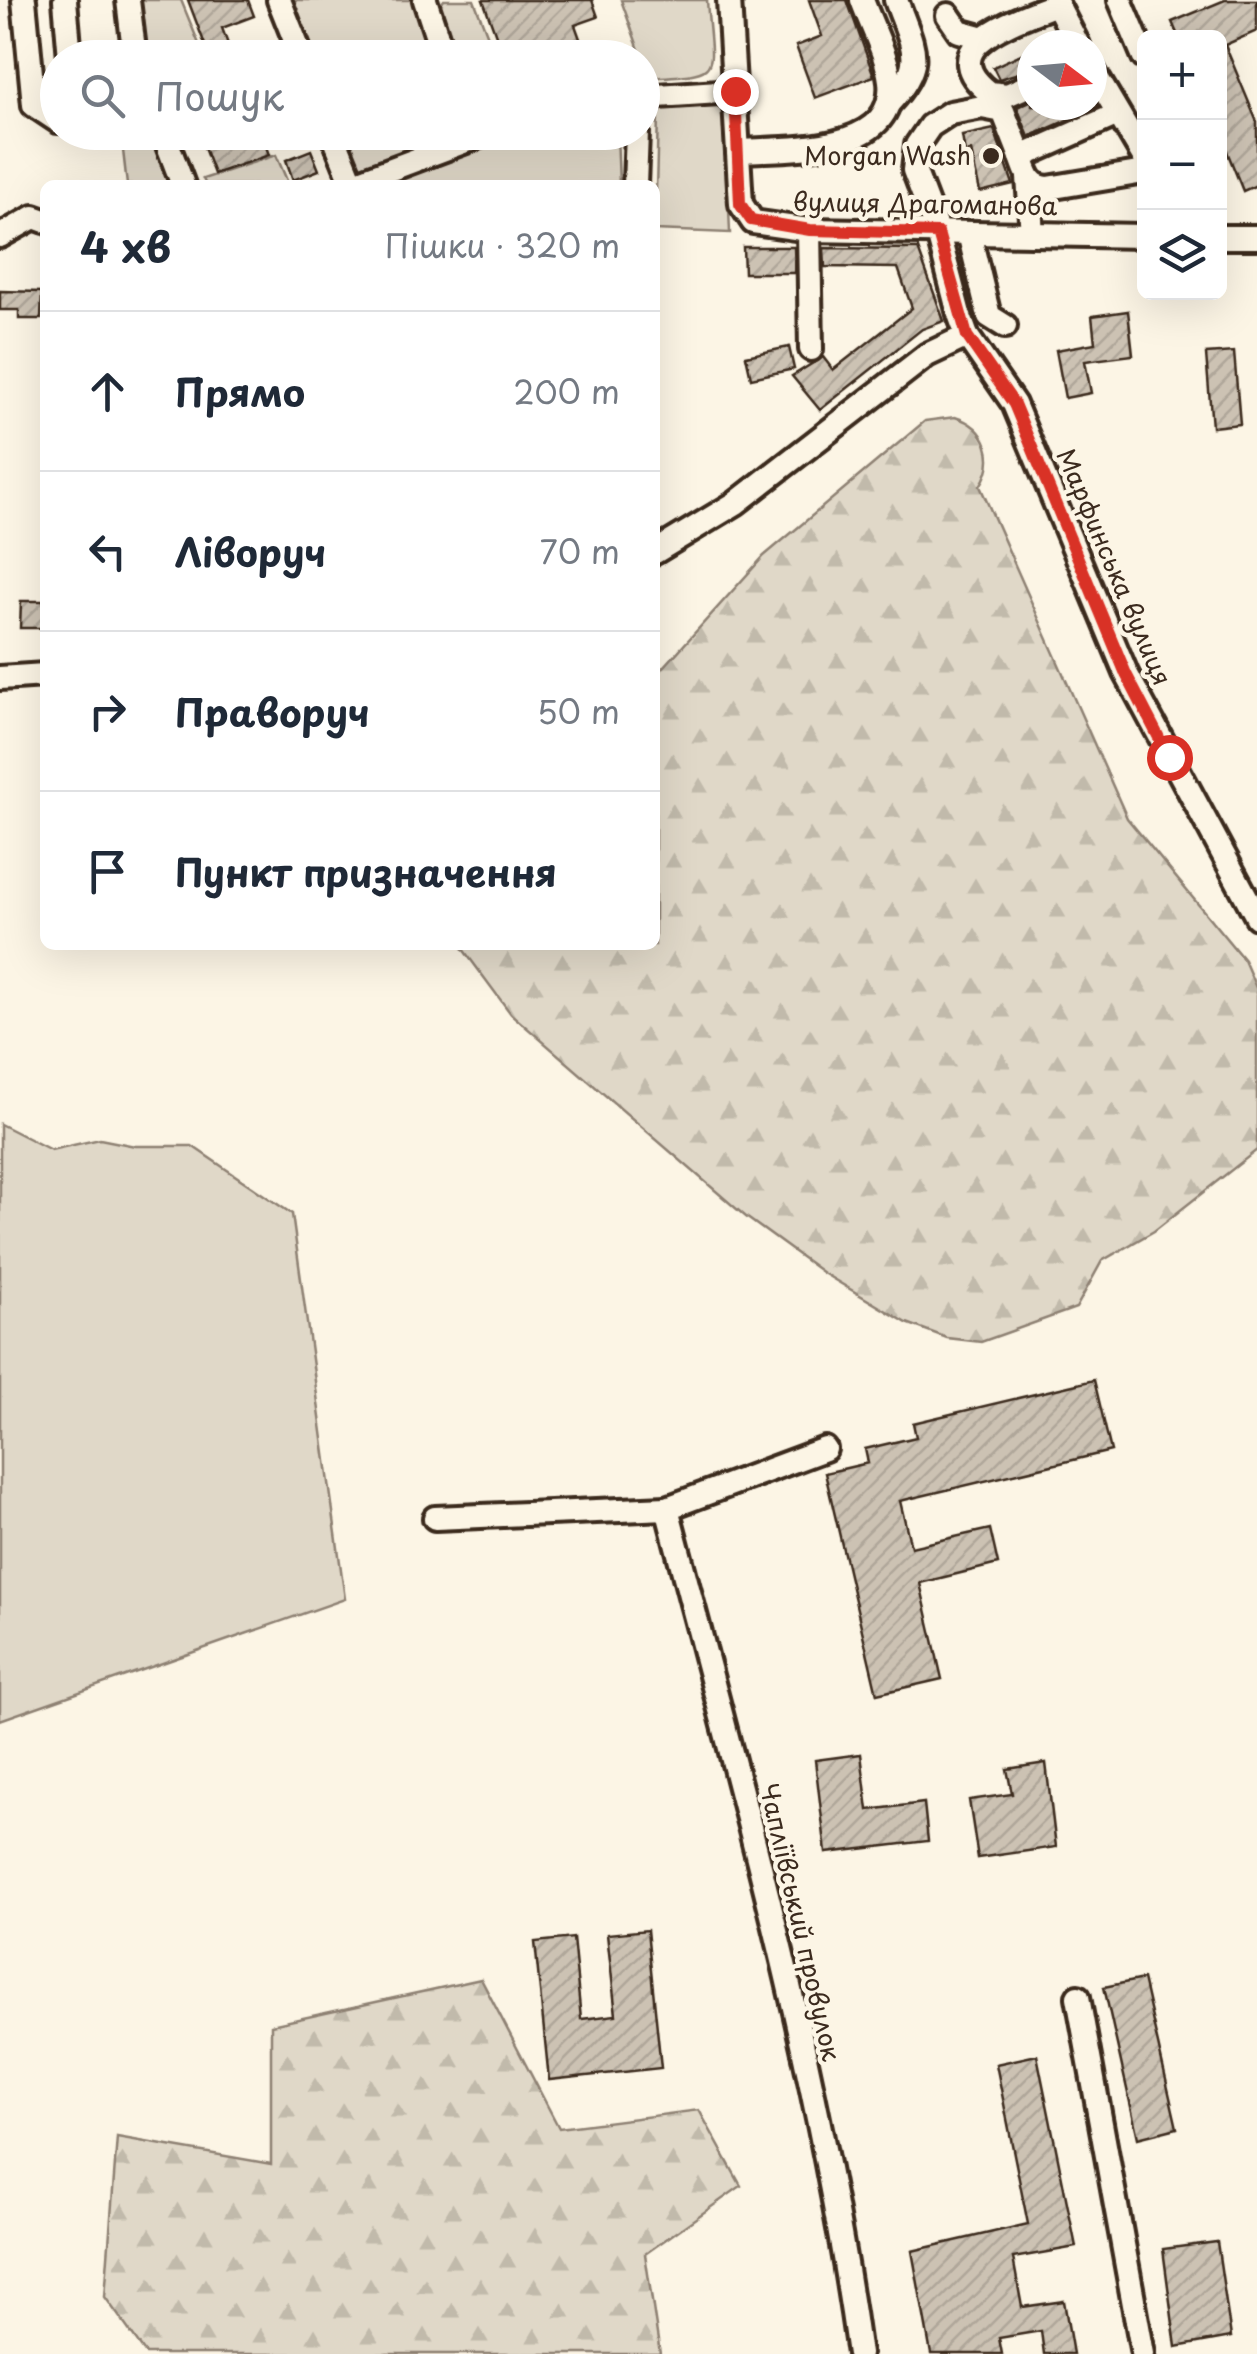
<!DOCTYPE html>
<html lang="uk">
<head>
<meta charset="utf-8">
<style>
  body { margin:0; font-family:"Playpen Sans",sans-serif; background:#f6f6f7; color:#1f2937 }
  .controls { position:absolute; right:30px; top:30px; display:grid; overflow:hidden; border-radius:15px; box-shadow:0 10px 40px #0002 }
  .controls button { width:90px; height:90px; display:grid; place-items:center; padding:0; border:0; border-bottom:2px solid #e0e1e3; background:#fff; color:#1f2937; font:50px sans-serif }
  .compass { position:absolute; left:1017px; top:30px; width:90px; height:90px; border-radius:50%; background:#fff; box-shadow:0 10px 40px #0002; rotate:106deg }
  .stop { position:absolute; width:30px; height:30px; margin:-22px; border:8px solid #d93025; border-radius:50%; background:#fff }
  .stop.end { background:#d93025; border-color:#fff; box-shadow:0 2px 10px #0008 }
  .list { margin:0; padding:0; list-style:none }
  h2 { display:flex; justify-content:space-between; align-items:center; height:130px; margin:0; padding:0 40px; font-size:42px }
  h2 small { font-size:32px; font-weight:400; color:#747a83 }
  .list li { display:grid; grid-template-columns:65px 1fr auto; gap:30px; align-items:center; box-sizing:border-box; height:160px; padding:0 40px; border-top:2px solid #e0e1e3 }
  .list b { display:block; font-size:38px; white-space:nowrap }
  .list em { font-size:32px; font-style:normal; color:#747a83 }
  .icon { flex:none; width:55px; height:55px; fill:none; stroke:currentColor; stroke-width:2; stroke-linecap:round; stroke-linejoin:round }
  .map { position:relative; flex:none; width:1257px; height:2354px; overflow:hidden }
  .search { position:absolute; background:#fff; box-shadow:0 10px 40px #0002; left:40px; top:40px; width:620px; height:110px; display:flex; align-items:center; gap:25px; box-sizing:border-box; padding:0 35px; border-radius:55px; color:#747a83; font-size:38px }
  .panel { position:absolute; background:#fff; box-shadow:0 10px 40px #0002; left:40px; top:180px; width:620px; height:770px; border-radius:15px }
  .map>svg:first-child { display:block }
  .green { fill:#e0d8c8; stroke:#8e8173; stroke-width:2.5 }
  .forest { fill:url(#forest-firs); stroke:#8e8173; stroke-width:2.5 }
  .building { fill:url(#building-hatch); stroke:#3b2a1e; stroke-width:2.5 }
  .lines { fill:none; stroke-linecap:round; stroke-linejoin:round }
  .minor-casing { stroke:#3b2a1e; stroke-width:30 }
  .minor { stroke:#fcf5e5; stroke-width:22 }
  .route { stroke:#d93025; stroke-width:12 }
  .poi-dot { fill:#3b2a1e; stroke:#fcf5e5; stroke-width:4 }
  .labels { text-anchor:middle; stroke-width:9; stroke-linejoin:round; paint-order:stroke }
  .poi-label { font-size:25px; fill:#3b2a1e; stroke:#fcf5e5; text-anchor:end }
  .street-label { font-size:25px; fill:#3b2a1e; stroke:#fcf5e5 }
</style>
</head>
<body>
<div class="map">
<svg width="1257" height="2354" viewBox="0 0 1257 2354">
  <defs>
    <pattern id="forest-firs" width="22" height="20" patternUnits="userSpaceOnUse" patternTransform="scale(2.5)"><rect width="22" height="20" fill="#e0d8c8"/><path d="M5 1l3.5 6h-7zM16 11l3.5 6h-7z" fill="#c1baab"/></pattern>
    <pattern id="building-hatch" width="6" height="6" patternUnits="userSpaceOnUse" patternTransform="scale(2.5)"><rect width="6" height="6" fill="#ccc2b3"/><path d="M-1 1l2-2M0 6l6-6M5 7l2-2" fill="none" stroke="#b0a79a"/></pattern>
  </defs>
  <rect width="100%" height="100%" fill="#fcf5e5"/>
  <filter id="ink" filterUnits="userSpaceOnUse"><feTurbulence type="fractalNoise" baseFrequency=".01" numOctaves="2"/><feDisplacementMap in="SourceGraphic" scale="20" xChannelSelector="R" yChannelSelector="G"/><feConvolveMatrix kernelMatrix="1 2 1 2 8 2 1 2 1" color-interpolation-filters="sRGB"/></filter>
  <g filter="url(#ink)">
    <!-- green -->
    <g class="green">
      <path d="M137,0H181L199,44L173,54L170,46L147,49Z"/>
      <path d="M291,0H415L434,57H313Z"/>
      <path d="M444,0H474L496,57H452L437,10Z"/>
      <path d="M621,0H707C712,78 726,73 643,78L642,58Z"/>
      <path d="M714,103L725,112L730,233L655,230L658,115L665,106Z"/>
      <path d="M121,133H151L169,185H127Z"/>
      <path d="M341,133H454L364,168L354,163Z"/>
      <path d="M509,133H617L619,185H363Z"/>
      <path d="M276,155L289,185H206L203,179Z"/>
      <path d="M0,1124L51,1150L100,1139L135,1146H192L292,1214L345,1599L0,1720Z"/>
    </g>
    <!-- forest -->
    <g class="forest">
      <path d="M955,417C988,427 998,459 980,486L1127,818L1244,960L1257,990V1150L1154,1231L1102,1261L1076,1308L981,1342L947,1338L907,1323L823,1273L746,1217L511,1014L460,945H655V677L764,556L925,421Z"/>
      <path d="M481,1979L559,2128L699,2110L741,2186L645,2254L660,2354H146L105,2297L117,2137L271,2164V2025Z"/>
    </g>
    <!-- building -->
    <g class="building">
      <path d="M188,0H248L254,16L222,28L233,58H210Z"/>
      <path d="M483,0H592L598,17L575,25L587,58H530L525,44L502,52Z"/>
      <path d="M809,0H847L874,76L815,98L796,46L822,36Z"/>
      <path d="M1225,0H1257V31L1225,45L1257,122V185L1243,191L1220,134V38H1179L1172,22Z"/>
      <path d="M1032,49V69L999,79L993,67Z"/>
      <path d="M1032,100V105L1097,107L1029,137L1017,107Z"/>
      <path d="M994,129L1013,184L980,192L971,151L965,153L962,136Z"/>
      <path d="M198,132H261L269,155L214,174Z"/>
      <path d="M311,150L319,170L293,180L286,160Z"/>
      <path d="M743,247H794L795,273H744Z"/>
      <path d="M824,248L918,249L944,321L922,329L820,410L792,376L823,357L833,370L912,308L898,268L825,267Z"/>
      <path d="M0,291L42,292L41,319H19V310H0Z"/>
      <path d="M1128,311L1133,355L1085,361L1091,393L1065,398L1056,350L1095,343L1092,316Z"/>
      <path d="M789,347L794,369L751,378L746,356Z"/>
      <path d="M1234,352L1240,424L1212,427L1206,354Z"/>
      <path d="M21,601H44V628H20Z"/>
      <path d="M1094,1380L1111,1451L900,1501L911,1547L990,1529L998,1564L920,1583L942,1679L877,1694L825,1473L868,1463L865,1449L916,1437L913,1423Z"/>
      <path d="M861,1754L868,1810L924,1803L928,1841L826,1853L815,1760Z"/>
      <path d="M1046,1763L1056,1847L978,1858L969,1800L1012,1794L1007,1769Z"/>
      <path d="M647,1930L661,2068L549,2080L535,1942L573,1938L581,2019L616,2015L607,1934Z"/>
      <path d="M1143,1979L1177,2128L1138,2138L1104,1987Z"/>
      <path d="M1037,2055L1076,2247L1013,2258L1022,2307L1064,2301L1073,2354H1044L1041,2331L999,2338L1002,2354H931L912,2251L1028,2224L996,2064Z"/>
      <path d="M1217,2242L1231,2337L1176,2347L1163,2249Z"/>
    </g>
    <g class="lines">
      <defs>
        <g id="minor">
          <path d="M24,0L34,105L58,121"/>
          <path d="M65,0L70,58"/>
          <path d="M128,0L135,58"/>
          <path d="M279,0L302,58"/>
          <path d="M425,0L444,58"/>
          <path d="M729,0L741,204L753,222L809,230L1144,236"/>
          <path d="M1055,0L1078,45"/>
          <path d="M1120,0L1144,57"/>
          <path d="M948,15L959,31L981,37"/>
          <path d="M1092,69L1144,157"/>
          <path d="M1032,84L1007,95L990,93C927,45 1022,19 1056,4"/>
          <path d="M642,97L735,91"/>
          <path d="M888,104C928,63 913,48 896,0"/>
          <path d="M1118,114L1021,157C1027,173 1029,187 1048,188L1144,172"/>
          <path d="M163,132L183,185"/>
          <path d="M332,132L353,184"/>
          <path d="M738,151C784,148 898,155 890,81C887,55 871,25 862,0"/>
          <path d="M1021,157L1003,111L982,107L950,113L930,126L917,145L914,170L938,233L959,314L967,336L1014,404L1126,673L1257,917"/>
          <path d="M1028,177L1032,234"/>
          <path d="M349,185L490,132"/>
          <path d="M635,185L637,132"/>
          <path d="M809,230L811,349"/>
          <path d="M969,233L989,316L1005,326"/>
          <path d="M0,236L34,217L45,221"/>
          <path d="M1220,237H1257"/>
          <path d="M655,552L736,503L927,355L967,336"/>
          <path d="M0,678L45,675"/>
          <path d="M825,1449L667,1508C740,1788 819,2067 859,2354"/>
          <path d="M435,1518L667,1508"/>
          <path d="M1078,1997L1143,2354"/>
        </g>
      </defs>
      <!-- minor casing -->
      <use href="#minor" class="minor-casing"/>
      <!-- minor -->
      <use href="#minor" class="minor"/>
    </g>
  </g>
  <g class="lines" filter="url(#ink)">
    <!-- route -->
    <path class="route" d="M735,91L740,204L751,220L810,230L938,233L967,336L1014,404L1126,674L1169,757"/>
  </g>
  <!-- markers -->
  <circle class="poi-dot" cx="991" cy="156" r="10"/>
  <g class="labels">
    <!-- poi labels -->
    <g class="poi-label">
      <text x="971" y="165">Morgan Wash</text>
    </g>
    <!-- street labels -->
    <g class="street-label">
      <text transform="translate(925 204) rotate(1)" y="9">вулиця Драгоманова</text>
      <text transform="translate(1114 567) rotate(67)" y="9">Марфинська вулиця</text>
      <text transform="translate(800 1922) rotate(77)" y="9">Чапліївський провулок</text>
    </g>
  </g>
</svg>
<div class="controls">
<button>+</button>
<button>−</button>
<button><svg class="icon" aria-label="layers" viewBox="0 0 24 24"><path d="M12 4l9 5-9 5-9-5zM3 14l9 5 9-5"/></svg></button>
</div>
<svg class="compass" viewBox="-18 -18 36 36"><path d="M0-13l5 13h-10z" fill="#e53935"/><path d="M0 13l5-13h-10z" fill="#747a83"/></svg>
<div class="stop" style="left:1169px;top:757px"></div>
<div class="stop end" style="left:735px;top:91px"></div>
<div class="search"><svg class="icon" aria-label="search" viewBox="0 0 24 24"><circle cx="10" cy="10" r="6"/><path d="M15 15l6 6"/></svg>Пошук</div>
<section class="panel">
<h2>4 хв<small>Пішки · 320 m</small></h2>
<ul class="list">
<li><svg class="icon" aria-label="ahead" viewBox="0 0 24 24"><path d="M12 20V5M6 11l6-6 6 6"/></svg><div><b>Прямо</b></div><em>200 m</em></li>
<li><svg class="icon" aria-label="left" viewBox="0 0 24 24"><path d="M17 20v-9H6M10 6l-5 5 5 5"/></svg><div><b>Ліворуч</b></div><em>70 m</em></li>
<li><svg class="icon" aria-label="right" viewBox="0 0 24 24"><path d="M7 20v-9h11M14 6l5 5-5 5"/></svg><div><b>Праворуч</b></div><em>50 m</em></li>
<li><svg class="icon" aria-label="arrive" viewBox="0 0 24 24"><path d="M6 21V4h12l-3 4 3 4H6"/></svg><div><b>Пункт призначення</b></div></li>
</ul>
</section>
</div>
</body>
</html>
